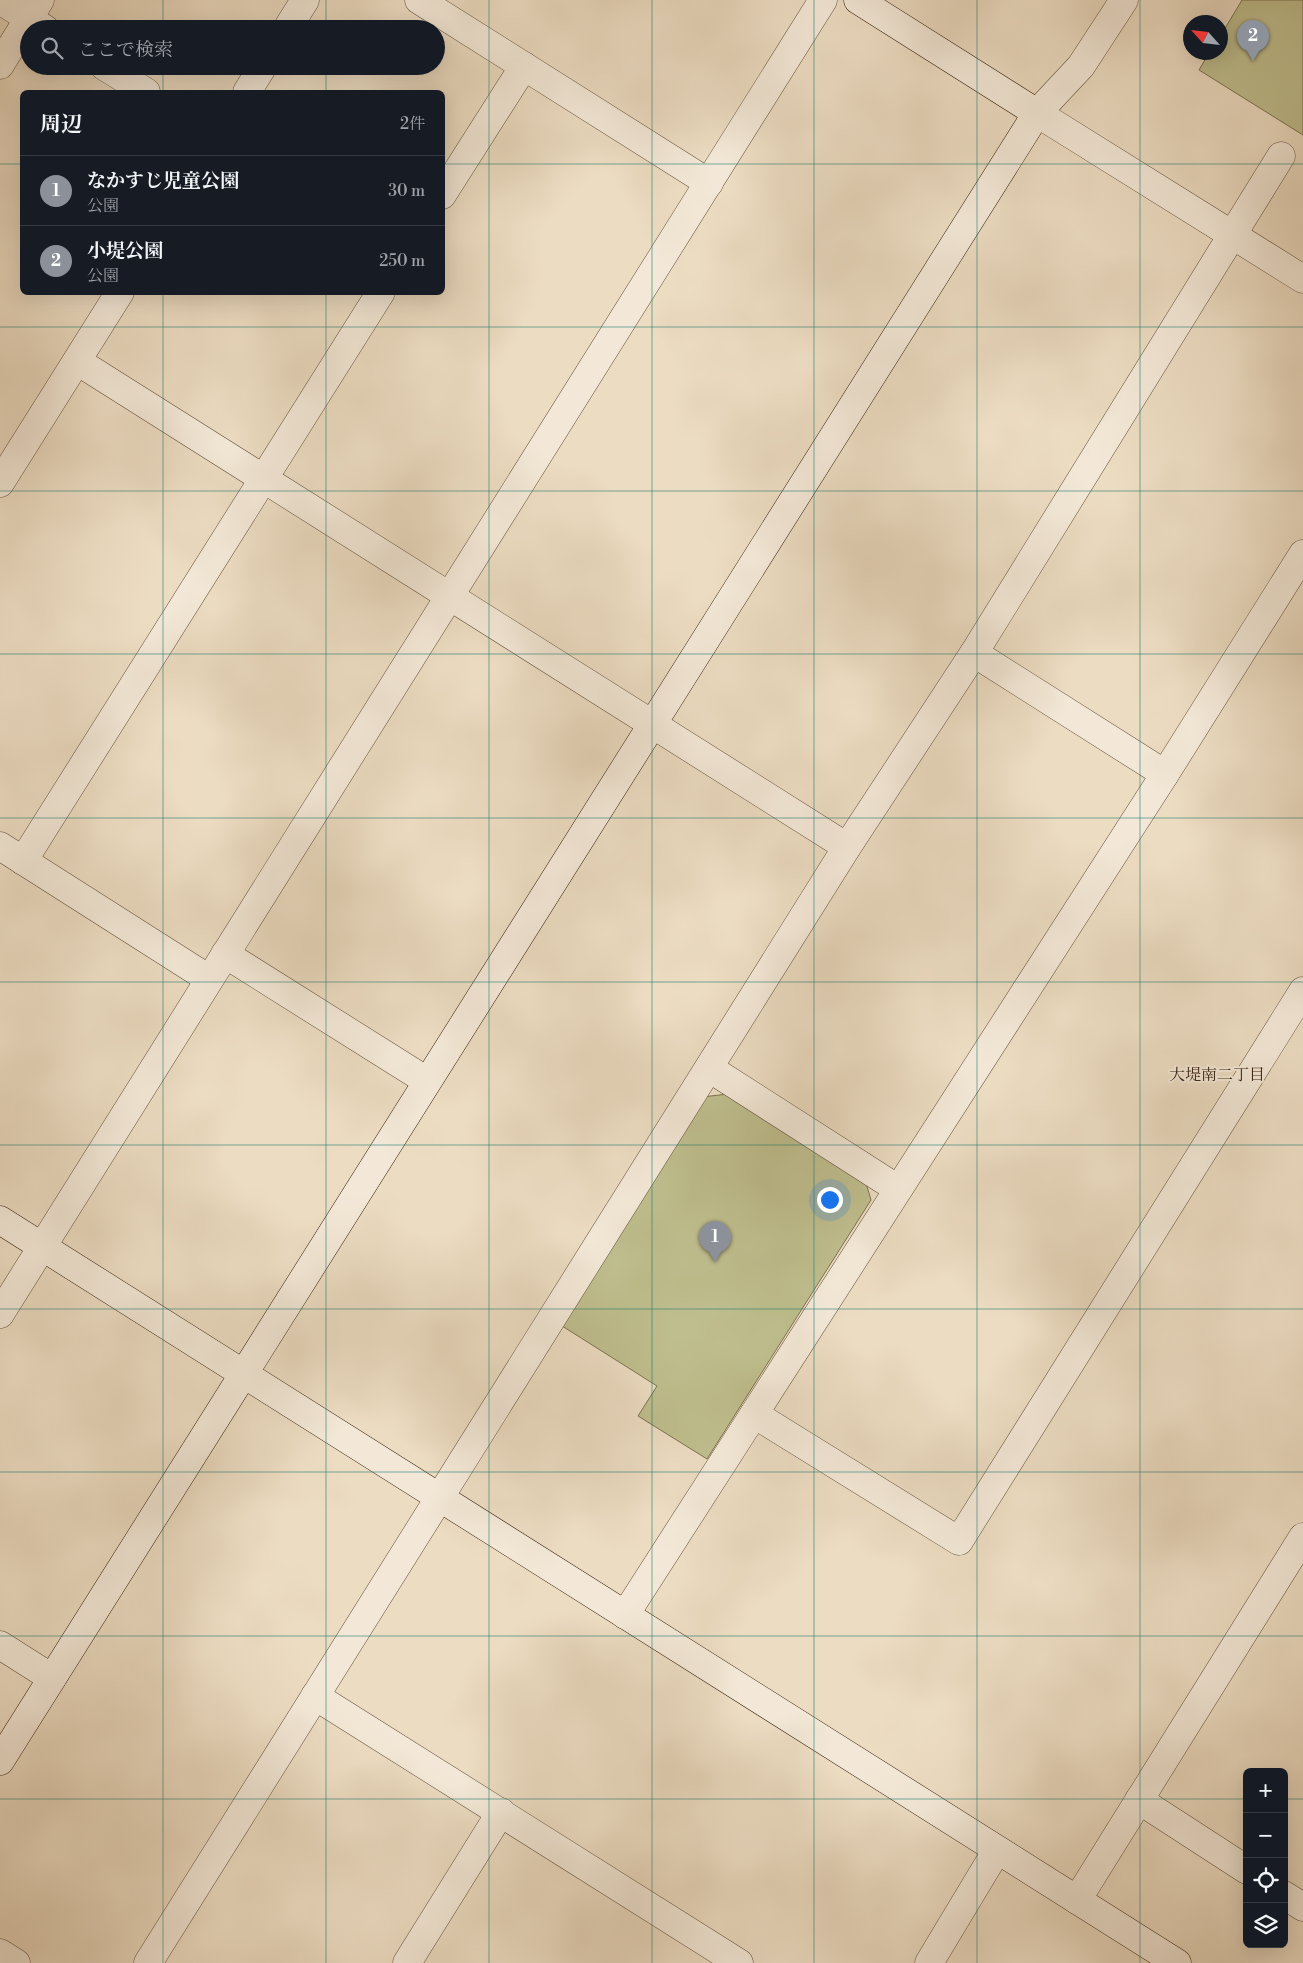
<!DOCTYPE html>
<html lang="ja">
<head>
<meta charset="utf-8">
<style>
  body { margin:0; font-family:"Libre Bodoni","Noto Serif JP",serif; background:#242831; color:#f1f3f6 }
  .controls { position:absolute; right:15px; bottom:15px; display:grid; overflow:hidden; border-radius:8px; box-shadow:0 5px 20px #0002 }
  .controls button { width:45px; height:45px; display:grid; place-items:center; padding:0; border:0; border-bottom:1px solid #363941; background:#171b24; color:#f1f3f6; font:25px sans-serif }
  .compass { position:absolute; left:1183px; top:15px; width:45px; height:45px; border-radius:50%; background:#171b24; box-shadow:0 5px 20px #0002; rotate:297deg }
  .you { position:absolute; left:829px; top:1199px; width:18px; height:18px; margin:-12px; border:4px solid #fff; border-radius:50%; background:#1a73e8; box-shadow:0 0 0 8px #1a73e833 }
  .badge { display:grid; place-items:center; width:32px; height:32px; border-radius:50%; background:#8c9099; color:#fff; font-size:16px; font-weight:700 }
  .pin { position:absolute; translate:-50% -41px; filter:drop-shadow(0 1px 2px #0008) }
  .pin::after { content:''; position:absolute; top:26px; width:18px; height:15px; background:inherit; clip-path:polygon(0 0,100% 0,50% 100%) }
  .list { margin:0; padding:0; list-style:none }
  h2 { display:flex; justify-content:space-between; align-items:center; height:65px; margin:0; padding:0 20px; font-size:21px }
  h2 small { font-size:16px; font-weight:400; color:#9ea1a6 }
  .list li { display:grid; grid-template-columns:32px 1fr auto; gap:15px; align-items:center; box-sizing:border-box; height:70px; padding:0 20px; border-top:1px solid #363941 }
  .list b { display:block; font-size:19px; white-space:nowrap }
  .list p { margin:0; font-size:16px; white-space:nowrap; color:#9ea1a6 }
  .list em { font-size:16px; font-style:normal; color:#9ea1a6 }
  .icon { flex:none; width:28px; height:28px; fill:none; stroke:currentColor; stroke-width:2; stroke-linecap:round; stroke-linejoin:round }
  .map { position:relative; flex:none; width:1303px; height:1963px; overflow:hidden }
  .search { position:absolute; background:#171b24; box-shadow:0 5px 20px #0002; left:20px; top:20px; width:425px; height:55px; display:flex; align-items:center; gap:12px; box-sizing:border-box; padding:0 18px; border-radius:28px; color:#9ea1a6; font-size:19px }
  .panel { position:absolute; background:#171b24; box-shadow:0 5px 20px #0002; left:20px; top:90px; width:425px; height:205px; border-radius:8px }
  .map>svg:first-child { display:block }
  .green { fill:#bfbe8e; stroke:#7c7250 }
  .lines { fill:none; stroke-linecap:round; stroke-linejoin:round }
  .street-casing { stroke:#66533f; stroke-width:29 }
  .secondary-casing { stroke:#3a2513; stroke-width:29 }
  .street { stroke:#f3e8d7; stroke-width:28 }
  .secondary { stroke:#f3e8d7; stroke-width:28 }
  .grid { fill:none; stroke:#0f766e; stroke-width:1; stroke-opacity:0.55 }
  .labels { text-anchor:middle; stroke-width:4; stroke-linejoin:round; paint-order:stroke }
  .neighbourhood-label { font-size:16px; fill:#3a2513; stroke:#f3e8d7 }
</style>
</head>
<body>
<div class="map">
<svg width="1303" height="1963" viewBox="0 0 1303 1963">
  <rect width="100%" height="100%" fill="#ecdcc2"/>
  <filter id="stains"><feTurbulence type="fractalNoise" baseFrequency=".004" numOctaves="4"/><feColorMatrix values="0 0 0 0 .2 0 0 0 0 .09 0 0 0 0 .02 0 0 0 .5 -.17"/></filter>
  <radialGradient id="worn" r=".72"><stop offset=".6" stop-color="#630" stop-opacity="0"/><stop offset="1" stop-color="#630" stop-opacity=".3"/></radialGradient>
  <!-- green -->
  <g class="green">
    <path d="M1242,0H1303V135L1199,70L1209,53L1220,52L1221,35Z"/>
    <path d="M728,1094L866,1183L871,1200L707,1459L638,1416L657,1386L559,1324L702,1097Z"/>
  </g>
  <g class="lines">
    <defs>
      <g id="street">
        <path d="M0,0L45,29"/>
        <path d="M419,0L709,183"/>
        <path d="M1124,0L1081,66L1037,113L1303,279"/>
        <path d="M287,29L305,0"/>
        <path d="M0,65L40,0"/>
        <path d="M104,66L146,92"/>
        <path d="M247,92L263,66"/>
        <path d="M442,195L524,66"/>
        <path d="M77,361L847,847"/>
        <path d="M0,483L120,292"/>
        <path d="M974,653L1165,774"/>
        <path d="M0,846L209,979"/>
        <path d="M23,861L381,292"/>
        <path d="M225,954L427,1081"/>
        <path d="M709,1068L898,1189"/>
        <path d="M0,1314L823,0"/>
        <path d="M754,1414L959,1541L1303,991"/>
        <path d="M625,1615L1165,774L1303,554"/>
        <path d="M0,1645L52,1678"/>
        <path d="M315,1696L739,1963"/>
        <path d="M1139,1800L1247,1870"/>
        <path d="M1284,1895L1303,1907"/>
        <path d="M1077,1900L1303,1537"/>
        <path d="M0,1953L16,1963"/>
        <path d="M148,1963L847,847L974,653L1281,156"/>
        <path d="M407,1963L501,1812"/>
        <path d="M929,1963L997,1850"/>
      </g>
      <g id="secondary">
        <path d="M0,1220L1177,1963"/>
        <path d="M0,1761L1037,113L858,0"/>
      </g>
    </defs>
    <!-- street casing -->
    <use href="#street" class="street-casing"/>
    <!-- secondary casing -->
    <use href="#secondary" class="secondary-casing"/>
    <!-- street -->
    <use href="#street" class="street"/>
    <!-- secondary -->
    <use href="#secondary" class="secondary"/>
  </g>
  <!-- grid -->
  <path class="grid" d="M163,0V29M326,0V29M489,0V1963M652,0V1963M814,0V1963M977,0V1963M1140,0V1963M163,66V92M326,66V92M0,164H22M442,164H1303M163,292V1963M326,292V1963M0,327H1303M0,491H1303M0,654H1303M0,818H1303M0,982H1303M0,1145H1303M0,1309H1303M0,1472H1303M0,1636H1303M0,1799H1247M1284,1799H1303"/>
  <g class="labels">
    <!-- neighbourhood labels -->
    <g class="neighbourhood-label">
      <text x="1217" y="1080">大堤南二丁目</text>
    </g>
  </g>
  <rect width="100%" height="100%" filter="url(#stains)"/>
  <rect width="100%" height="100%" fill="url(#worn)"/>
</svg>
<div class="controls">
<button>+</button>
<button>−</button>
<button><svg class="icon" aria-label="locate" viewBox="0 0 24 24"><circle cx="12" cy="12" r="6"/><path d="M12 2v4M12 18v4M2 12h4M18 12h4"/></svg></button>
<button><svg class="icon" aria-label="layers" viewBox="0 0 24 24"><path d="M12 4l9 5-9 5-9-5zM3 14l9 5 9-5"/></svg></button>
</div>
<svg class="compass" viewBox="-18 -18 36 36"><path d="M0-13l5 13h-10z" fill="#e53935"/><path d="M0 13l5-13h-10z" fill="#9ea1a6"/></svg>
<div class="you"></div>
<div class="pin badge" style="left:715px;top:1262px">1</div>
<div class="pin badge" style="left:1253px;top:61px">2</div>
<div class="search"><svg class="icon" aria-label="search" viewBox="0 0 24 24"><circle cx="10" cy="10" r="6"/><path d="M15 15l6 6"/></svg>ここで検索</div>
<section class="panel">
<h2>周辺<small>2件</small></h2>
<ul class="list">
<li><span class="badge">1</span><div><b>なかすじ児童公園</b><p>公園</p></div><em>30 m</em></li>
<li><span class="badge">2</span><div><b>小堤公園</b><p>公園</p></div><em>250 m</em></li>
</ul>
</section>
</div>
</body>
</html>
